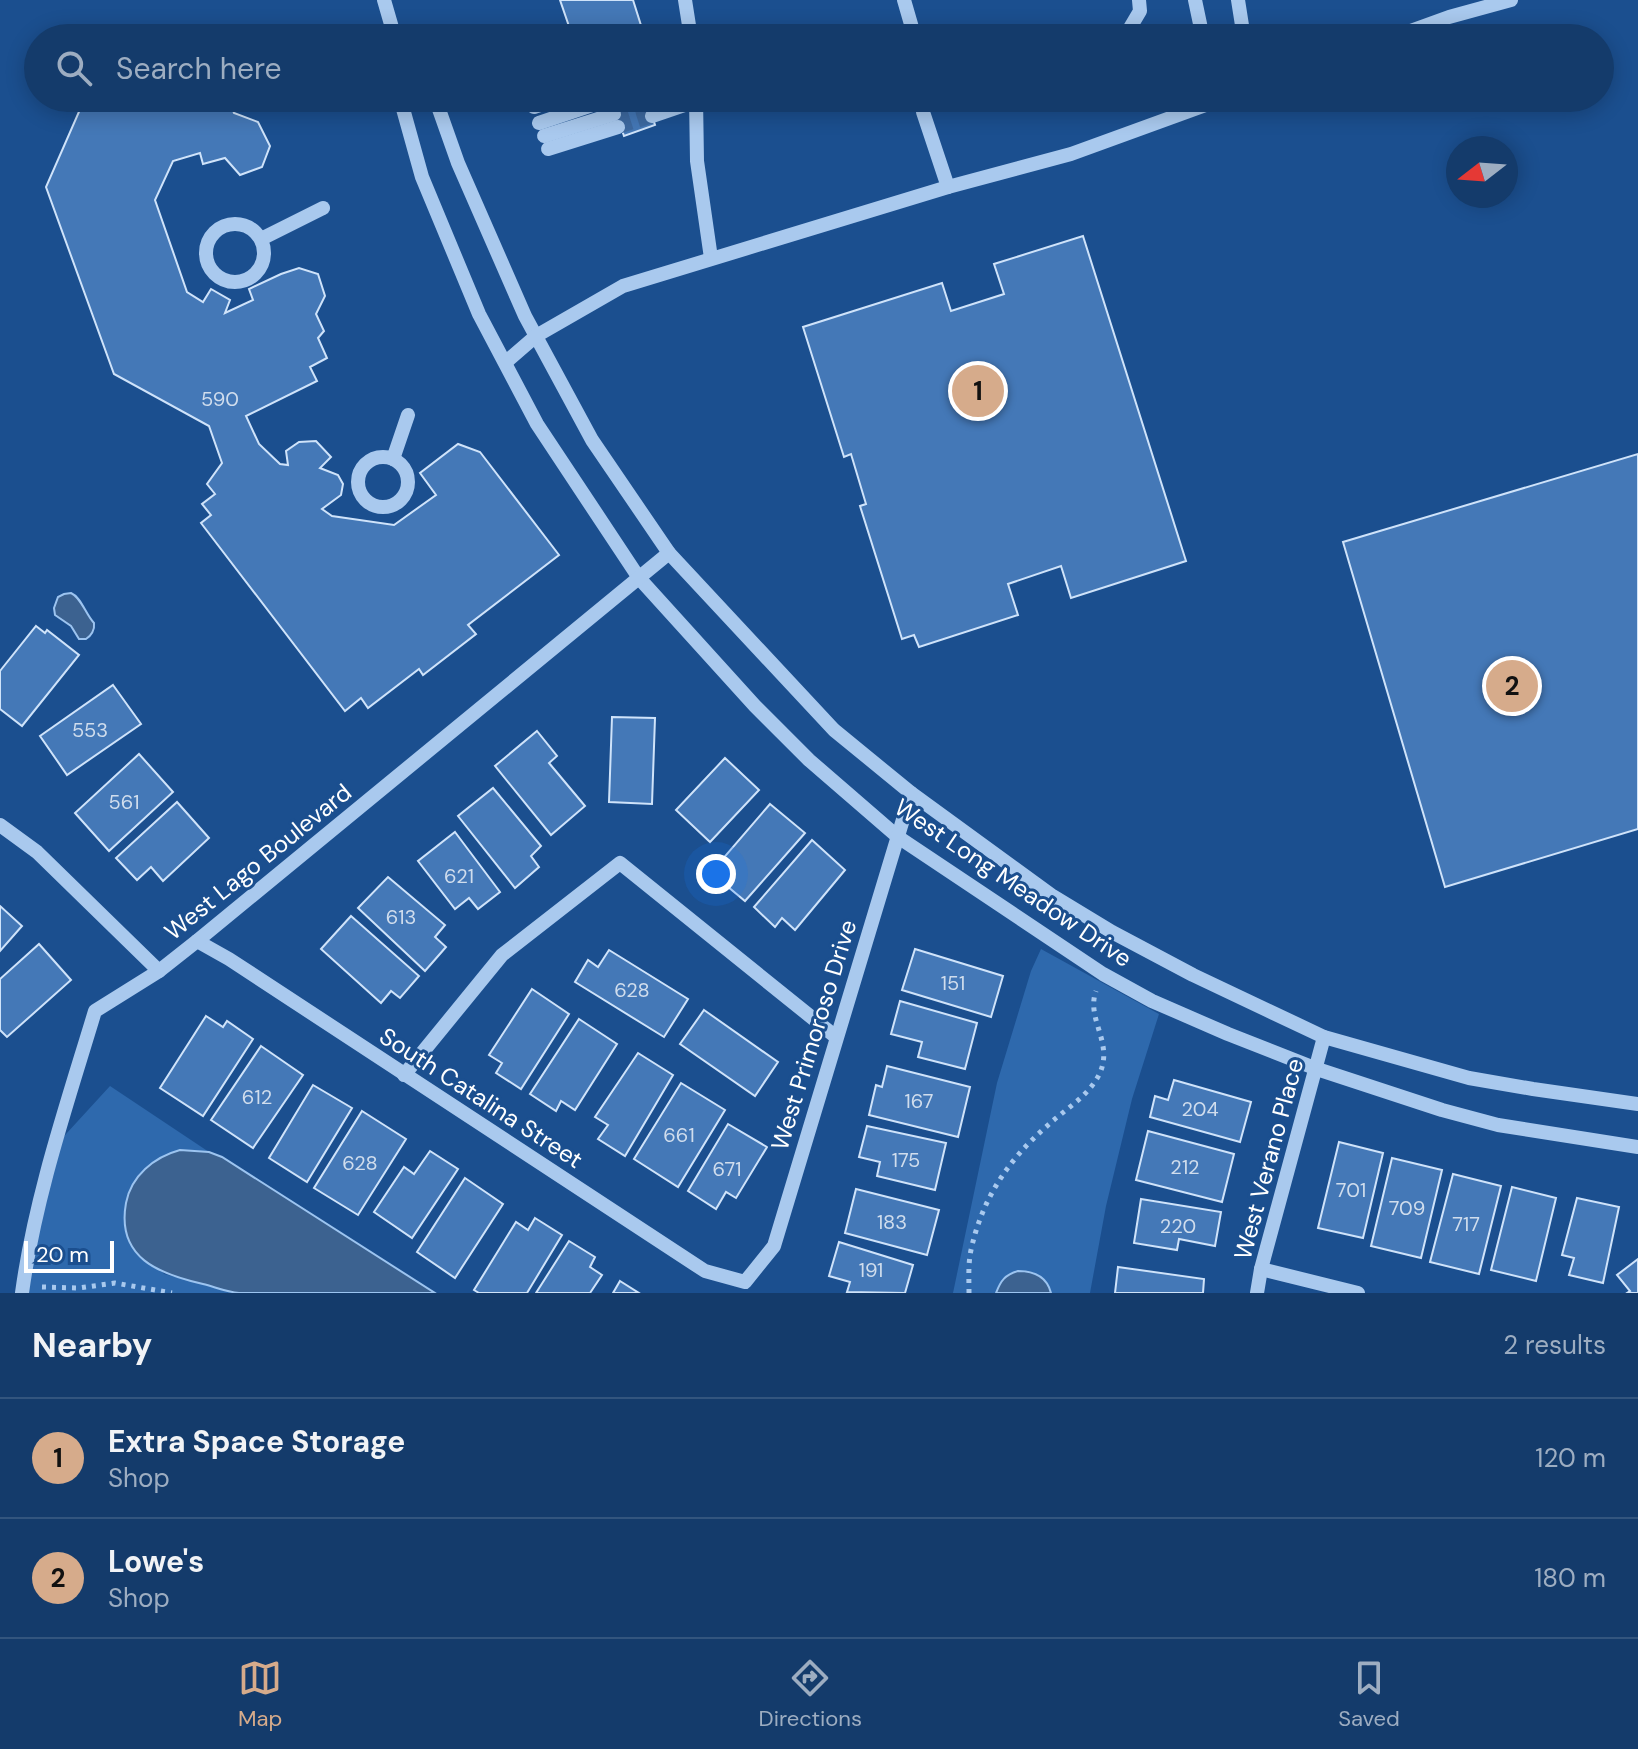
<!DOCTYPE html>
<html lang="en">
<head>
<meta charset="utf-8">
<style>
  body { margin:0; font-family:"DM Sans",sans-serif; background:#1d4271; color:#f1f3f6 }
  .compass { position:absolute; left:1446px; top:136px; width:72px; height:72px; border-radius:50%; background:#143b6b; box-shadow:0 4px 20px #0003; rotate:253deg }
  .scale { position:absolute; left:24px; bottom:20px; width:90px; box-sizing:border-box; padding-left:8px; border:4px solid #fff; border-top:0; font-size:22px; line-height:28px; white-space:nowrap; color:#fff; -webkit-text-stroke:6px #1b4f8f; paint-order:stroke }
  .you { position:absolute; left:716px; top:874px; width:28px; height:28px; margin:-20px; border:6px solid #fff; border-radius:50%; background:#1a73e8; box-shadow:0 0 0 12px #1a73e833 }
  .badge { display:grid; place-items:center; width:52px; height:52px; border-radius:50%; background:#d6ab8b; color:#111; font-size:26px; font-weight:700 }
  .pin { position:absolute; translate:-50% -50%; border:4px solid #fff; box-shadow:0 2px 8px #0006 }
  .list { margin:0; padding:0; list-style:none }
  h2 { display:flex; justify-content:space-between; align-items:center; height:104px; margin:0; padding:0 32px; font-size:34px }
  h2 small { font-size:26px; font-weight:400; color:#9dadc1 }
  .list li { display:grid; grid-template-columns:52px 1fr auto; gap:24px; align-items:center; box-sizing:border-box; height:120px; padding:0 32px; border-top:2px solid #33557e }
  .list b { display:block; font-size:30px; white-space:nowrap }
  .list p { margin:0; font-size:26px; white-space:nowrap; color:#9dadc1 }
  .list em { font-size:26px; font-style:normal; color:#9dadc1 }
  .icon { flex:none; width:44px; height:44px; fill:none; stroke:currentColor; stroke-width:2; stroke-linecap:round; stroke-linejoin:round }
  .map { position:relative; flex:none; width:1638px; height:1293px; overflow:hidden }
  .search { position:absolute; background:#143b6b; box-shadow:0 4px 20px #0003; left:24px; right:24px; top:24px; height:88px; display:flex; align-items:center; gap:20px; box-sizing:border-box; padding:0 28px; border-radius:44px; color:#9dadc1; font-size:30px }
  .sheet { height:344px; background:#143b6b }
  nav { display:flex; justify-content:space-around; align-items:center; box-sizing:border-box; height:112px; border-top:2px solid #33557e; background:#143b6b; font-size:22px; color:#9dadc1 }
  nav a { display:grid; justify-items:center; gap:4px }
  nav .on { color:#d6ab8b }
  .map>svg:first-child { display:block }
  .green { fill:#2e69ad }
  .water { fill:#3c6290; stroke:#9cc4f0; stroke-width:2 }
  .building { fill:#4478b7; stroke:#cfe3fa; stroke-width:2 }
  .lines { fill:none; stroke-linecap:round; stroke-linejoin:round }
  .minor-tunnel { stroke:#3d69a0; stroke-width:14; stroke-dasharray:14 7; stroke-linecap:butt }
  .path { stroke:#a9c9ee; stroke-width:5; stroke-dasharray:4 6; stroke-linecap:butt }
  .minor { stroke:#a9c9ee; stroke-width:14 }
  .labels { text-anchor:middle; stroke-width:6; stroke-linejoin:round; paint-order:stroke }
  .number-label { font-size:20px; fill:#d0dded }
  .street-label { font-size:24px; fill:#fff; stroke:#1b4f8f }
</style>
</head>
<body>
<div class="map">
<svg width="1638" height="1293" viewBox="0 0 1638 1293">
  <rect width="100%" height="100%" fill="#1b4f8f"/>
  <!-- green -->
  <g class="green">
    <path d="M1041,949L1159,1014L1132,1099L1106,1206L1090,1293H1051V1290C1047,1285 1043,1278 1038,1275C1022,1263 1001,1278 996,1293H953L997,1083L1031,971Z"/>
    <path d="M110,1086L209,1152L191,1150L147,1168L136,1180L128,1194L124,1217L164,1274L237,1293H22L55,1146Z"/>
  </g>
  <!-- water -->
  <g class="water">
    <path d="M71,593C81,597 86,615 94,623C95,630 91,636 86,639H79L71,626L55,615L54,608L58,597L64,594Z"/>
    <path d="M180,1150L209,1152L222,1157L435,1293C398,1293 362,1293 325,1293C297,1293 267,1293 239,1293C227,1292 215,1287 203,1284C159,1274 116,1258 126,1203C131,1176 154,1157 180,1150Z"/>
    <path d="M1018,1271C1034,1271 1047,1277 1051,1293H996C1001,1280 1005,1275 1018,1271Z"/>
  </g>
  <!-- building -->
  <g class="building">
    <path d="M560,0H633L645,38H573Z"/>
    <path d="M85,98H228L234,113L258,122L270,146L262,167L240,175L225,158L203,164L200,153L173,161L155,200L187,292L203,302L211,289L230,300L225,313L253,300L249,289L281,274L299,268L318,274L325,296L316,314L324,331L318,338L327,358L310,367L317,381L246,416L259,444L280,464L288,465L286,451L299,442L316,441L331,457L320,468L338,475L343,484L341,495L322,509L332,516L394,525L436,495L420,473L458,444L480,452L559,555L468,625L476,634L423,675L419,669L368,708L361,698L345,711L201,523L211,515L202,504L215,494L207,484L222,463L209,426L114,374L46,187Z"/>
    <path d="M611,98H646L655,125L624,136Z"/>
    <path d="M1083,236L1186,561L1071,598L1061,566L1008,584L1018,615L919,647L914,635L902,639L860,506L866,504L851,454L844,457L803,327L942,283L951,311L1004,294L994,264Z"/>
    <path d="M1638,454V829L1445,887L1343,542Z"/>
    <path d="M36,626L45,633L47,630L79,655L22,726L0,709V671Z"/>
    <path d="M113,685L141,724L67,775L40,736Z"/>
    <path d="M612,717L655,718L652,804L609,802Z"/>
    <path d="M537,731L557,756L549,763L585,806L551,835L495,766Z"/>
    <path d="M139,754L173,792L109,851L75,813Z"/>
    <path d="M725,758L759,790L710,842L676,810Z"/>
    <path d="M493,788L541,846L531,856L539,867L515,888L458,816Z"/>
    <path d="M177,802L209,838L163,881L151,867L137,880L116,858Z"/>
    <path d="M770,804L805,833L745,901L721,881L730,870L720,862Z"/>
    <path d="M455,832L500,892L478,909L469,898L455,909L418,861Z"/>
    <path d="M812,840L845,870L795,930L782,918L775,927L754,907Z"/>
    <path d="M388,877L445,925L435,937L446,947L425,971L358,908Z"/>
    <path d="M0,906L22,926L0,951Z"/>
    <path d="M351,916L419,976L400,998L391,991L381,1003L321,949Z"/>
    <path d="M39,944L71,980L7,1037L0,1030V979Z"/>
    <path d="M915,949L1003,976L991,1017L902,990Z"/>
    <path d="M609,950L688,999L664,1037L575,982L588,960L598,967Z"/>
    <path d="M532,989L569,1014L521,1089L496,1073L502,1063L489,1055Z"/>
    <path d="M900,1001L977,1023L965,1069L918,1057L922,1042L891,1034Z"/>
    <path d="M704,1010L778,1062L755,1096L680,1044Z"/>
    <path d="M206,1016L223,1027L227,1021L253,1039L203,1116L160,1088Z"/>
    <path d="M579,1019L617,1044L575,1110L561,1101L556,1111L530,1094Z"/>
    <path d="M261,1046L303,1075L253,1148L211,1120Z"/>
    <path d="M638,1053L673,1075L625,1156L598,1139L608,1125L595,1117Z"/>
    <path d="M887,1066L970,1087L958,1137L869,1115L876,1085L882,1087Z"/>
    <path d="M1174,1080L1251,1102L1240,1142L1150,1117L1155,1096L1168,1100Z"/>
    <path d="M681,1083L725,1110L678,1187L634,1159Z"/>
    <path d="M313,1085L352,1108L307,1182L269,1158Z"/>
    <path d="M362,1111L406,1139L358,1215L314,1188Z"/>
    <path d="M728,1124L767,1147L736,1198L726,1192L716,1209L688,1191Z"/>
    <path d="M867,1126L946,1143L935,1190L877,1176L880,1162L859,1157Z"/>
    <path d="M1148,1131L1234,1154L1222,1202L1136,1180Z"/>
    <path d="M1339,1142L1383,1153L1363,1238L1318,1228Z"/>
    <path d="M430,1151L458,1169L412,1238L374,1212L404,1167L414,1174Z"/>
    <path d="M1392,1158L1442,1170L1421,1258L1371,1246Z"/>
    <path d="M1453,1174L1501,1186L1479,1274L1430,1262Z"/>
    <path d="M465,1178L503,1204L455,1278L417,1252Z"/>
    <path d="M1512,1187L1556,1198L1536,1281L1491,1270Z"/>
    <path d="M856,1189L939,1210L927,1255L845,1233Z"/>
    <path d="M1577,1198L1619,1207L1603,1283L1569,1275L1574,1258L1562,1255Z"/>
    <path d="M1141,1199L1221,1212L1215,1246L1179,1239L1177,1250L1134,1243Z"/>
    <path d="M535,1218L562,1235L527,1293H479L474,1290L516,1222L528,1230Z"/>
    <path d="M569,1241L595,1257L590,1267L602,1275L590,1293H536Z"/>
    <path d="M839,1242L913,1265L905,1293L847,1292L850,1282L829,1276Z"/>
    <path d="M1638,1259V1293H1627L1630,1291L1617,1275Z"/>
    <path d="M1118,1267L1204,1279L1203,1293H1115Z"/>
    <path d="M620,1281L639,1293H613Z"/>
  </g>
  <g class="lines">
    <!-- minor-tunnel -->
    <g class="minor-tunnel">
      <path d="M614,114L647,104"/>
      <path d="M618,127L652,116"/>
    </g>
    <!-- path -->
    <g class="path">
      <path d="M42,1287L79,1288L115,1283L172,1293"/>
      <path d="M969,1293C969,1279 968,1264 971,1250C982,1199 1008,1160 1047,1126C1063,1111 1084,1099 1096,1080C1118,1046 1085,1021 1096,991"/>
    </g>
    <!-- minor -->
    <g class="minor">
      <path d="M384,0L395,38"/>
      <path d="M685,0L691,38"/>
      <path d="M904,0L915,38"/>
      <path d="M1195,0L1203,38"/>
      <path d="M1238,0L1244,38"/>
      <path d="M1124,38L1140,11L1139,0"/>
      <path d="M1391,38L1449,17L1511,0"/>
      <path d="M400,98L422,177L479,314L537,424L639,578L755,706L809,760L898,837L1103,974L1152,1001L1228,1034L1317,1069L1442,1110L1498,1125L1638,1147"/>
      <path d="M435,98L458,163L525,316L592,440L669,553L834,730L911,793L1051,895L1112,932L1193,975L1324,1037L1469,1078L1533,1089L1638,1104"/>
      <path d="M696,98L697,161L711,258"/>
      <path d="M925,98L923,112L948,187"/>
      <path d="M647,104L664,98"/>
      <path d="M534,107L561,98"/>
      <path d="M652,116L696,101"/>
      <path d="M539,123L610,99"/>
      <path d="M544,136L614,114"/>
      <path d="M548,149L618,127"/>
      <circle cx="235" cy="253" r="29"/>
      <path d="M261,239L323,208"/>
      <path d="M506,362L536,336L623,286L948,187L1071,154L1225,98"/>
      <circle cx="383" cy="482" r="25"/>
      <path d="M393,459L408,415"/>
      <path d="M0,825L37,852L159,971"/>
      <path d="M197,941L229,959L705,1271L745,1282L774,1246L911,793"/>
      <path d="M404,1075L502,955L620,863L836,1037"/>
      <path d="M1261,1269L1358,1293"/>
      <path d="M22,1293C35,1197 67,1104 95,1011L159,971L197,941L669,553"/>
      <path d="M1257,1293L1261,1269L1324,1037"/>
    </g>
  </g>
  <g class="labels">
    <!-- number labels -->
    <g class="number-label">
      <text x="220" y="406">590</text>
      <text x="90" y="737">553</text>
      <text x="124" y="809">561</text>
      <text x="459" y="883">621</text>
      <text x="401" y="924">613</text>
      <text x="953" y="990">151</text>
      <text x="632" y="997">628</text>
      <text x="257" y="1104">612</text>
      <text x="919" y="1108">167</text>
      <text x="1200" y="1116">204</text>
      <text x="679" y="1142">661</text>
      <text x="906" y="1167">175</text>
      <text x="360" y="1170">628</text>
      <text x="1185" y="1174">212</text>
      <text x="727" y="1176">671</text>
      <text x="1351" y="1197">701</text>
      <text x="1407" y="1215">709</text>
      <text x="892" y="1229">183</text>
      <text x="1466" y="1231">717</text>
      <text x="1178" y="1233">220</text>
      <text x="871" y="1277">191</text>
    </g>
    <!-- street labels -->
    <g class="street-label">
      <text transform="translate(258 862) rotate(-39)" y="8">West Lago Boulevard</text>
      <text transform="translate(1013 883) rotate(34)" y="8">West Long Meadow Drive</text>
      <text transform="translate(814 1035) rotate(-73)" y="8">West Primoroso Drive</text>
      <text transform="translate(481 1098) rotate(33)" y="8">South Catalina Street</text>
      <text transform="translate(1269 1159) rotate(-75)" y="8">West Verano Place</text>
    </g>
  </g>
</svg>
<svg class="compass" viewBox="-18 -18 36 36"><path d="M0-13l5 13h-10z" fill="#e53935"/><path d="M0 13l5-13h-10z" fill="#9dadc1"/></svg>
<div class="scale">20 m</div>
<div class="you"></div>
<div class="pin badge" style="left:978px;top:391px">1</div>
<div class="pin badge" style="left:1512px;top:686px">2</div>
<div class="search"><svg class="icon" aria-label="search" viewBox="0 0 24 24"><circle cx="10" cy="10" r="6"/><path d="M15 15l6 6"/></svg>Search here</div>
</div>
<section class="sheet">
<h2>Nearby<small>2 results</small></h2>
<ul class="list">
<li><span class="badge">1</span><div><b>Extra Space Storage</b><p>Shop</p></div><em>120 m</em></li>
<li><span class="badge">2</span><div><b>Lowe's</b><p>Shop</p></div><em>180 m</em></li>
</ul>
</section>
<nav>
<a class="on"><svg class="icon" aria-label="map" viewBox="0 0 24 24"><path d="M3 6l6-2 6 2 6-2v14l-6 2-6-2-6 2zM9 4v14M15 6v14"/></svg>Map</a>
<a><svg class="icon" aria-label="directions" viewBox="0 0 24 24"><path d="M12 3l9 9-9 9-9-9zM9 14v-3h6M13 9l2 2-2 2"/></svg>Directions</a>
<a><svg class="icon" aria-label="saved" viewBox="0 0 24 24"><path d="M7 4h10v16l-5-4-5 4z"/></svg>Saved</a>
</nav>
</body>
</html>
